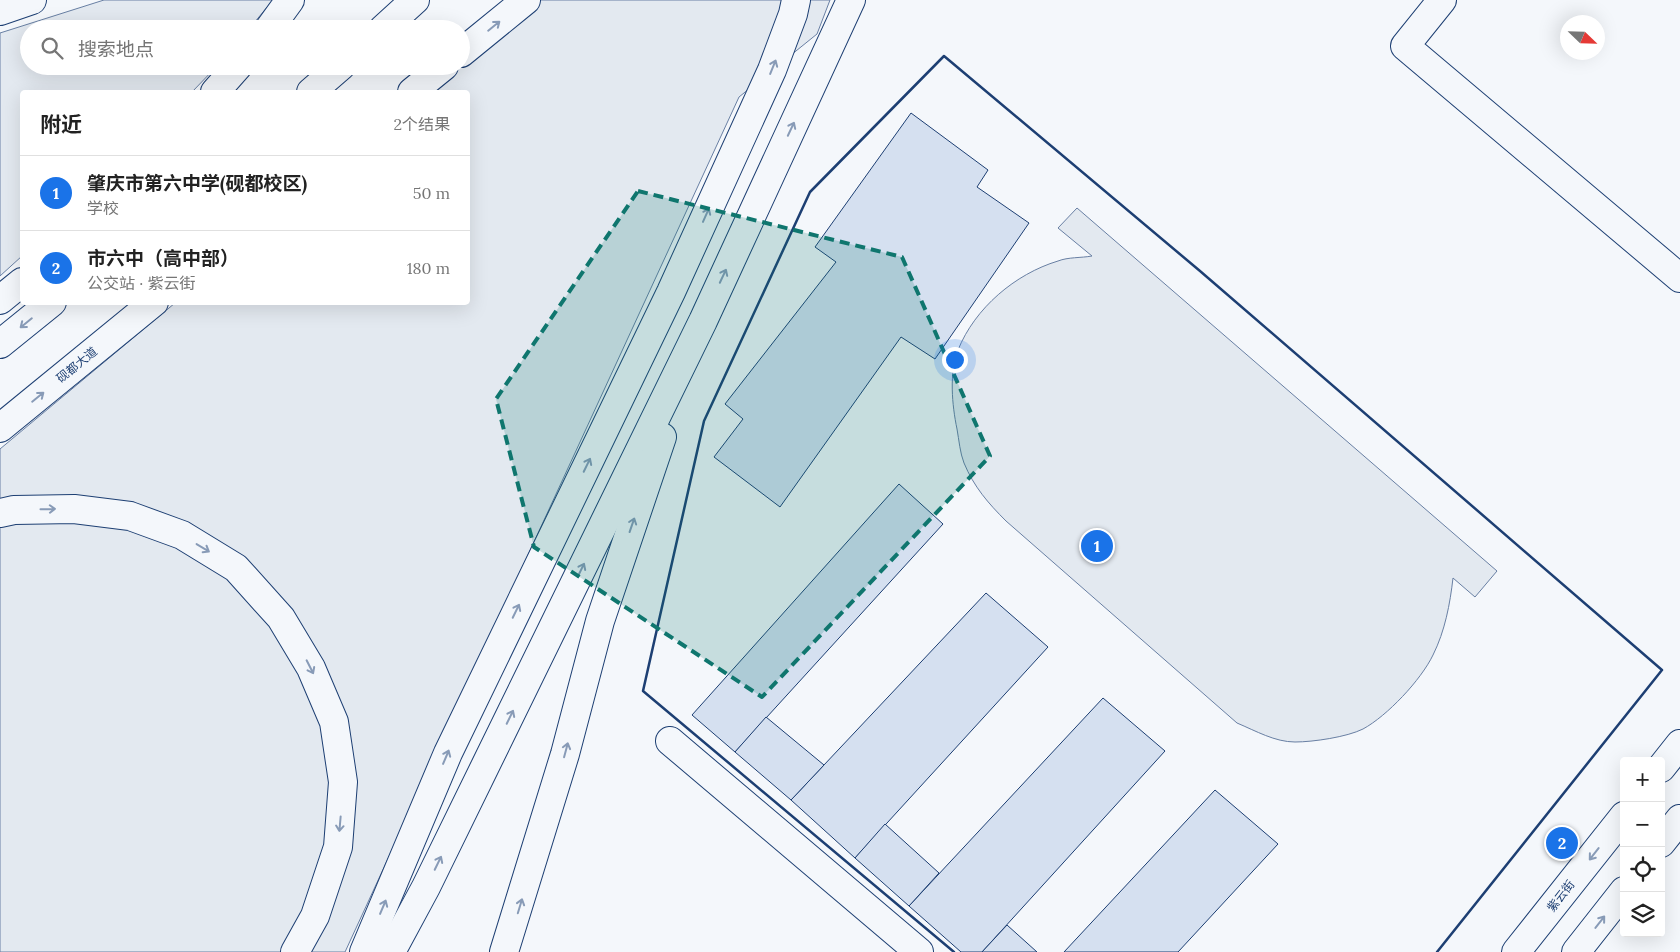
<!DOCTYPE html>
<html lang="zh">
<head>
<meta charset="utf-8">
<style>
  body { margin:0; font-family:Lora,"Noto Sans SC",serif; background:#f6f6f6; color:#222 }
  .controls { position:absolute; right:15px; bottom:15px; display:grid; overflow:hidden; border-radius:5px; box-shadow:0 5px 20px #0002 }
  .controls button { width:45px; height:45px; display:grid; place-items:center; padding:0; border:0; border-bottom:1px solid #e0e0e0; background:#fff; color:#222; font:25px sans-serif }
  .compass { position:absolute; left:1560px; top:15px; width:45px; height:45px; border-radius:50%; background:#fff; box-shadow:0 5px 20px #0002; rotate:113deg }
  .you { position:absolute; left:954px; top:359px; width:18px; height:18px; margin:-12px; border:4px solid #fff; border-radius:50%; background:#1a73e8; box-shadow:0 0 0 8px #1a73e833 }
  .badge { display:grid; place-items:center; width:32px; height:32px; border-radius:50%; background:#1a73e8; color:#fff; font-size:16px; font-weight:700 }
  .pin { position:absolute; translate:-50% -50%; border:2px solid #fff; box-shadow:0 1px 5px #0006 }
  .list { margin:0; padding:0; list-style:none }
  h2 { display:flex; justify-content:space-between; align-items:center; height:65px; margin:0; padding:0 20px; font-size:21px }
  h2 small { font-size:16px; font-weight:400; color:#767676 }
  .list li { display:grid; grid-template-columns:32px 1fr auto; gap:15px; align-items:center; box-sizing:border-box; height:75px; padding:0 20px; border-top:1px solid #e0e0e0 }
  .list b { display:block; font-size:19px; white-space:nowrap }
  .list p { margin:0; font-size:16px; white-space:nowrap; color:#767676 }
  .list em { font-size:16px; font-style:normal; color:#767676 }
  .icon { flex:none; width:28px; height:28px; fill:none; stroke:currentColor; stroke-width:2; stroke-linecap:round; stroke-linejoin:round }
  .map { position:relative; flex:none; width:1680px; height:952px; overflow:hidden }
  .search { position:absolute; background:#fff; box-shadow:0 5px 20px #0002; left:20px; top:20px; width:450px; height:55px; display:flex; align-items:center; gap:12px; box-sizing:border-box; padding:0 18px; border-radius:28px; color:#767676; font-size:19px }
  .panel { position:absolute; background:#fff; box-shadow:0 5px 20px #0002; left:20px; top:90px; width:450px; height:215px; border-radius:5px }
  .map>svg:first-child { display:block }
  .green { fill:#e3e9f0; stroke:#687fa3 }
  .building { fill:#d5e0f0; stroke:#1d3f73 }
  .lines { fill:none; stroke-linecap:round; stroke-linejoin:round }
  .minor-casing { stroke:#1d3f73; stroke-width:30 }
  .major-casing { stroke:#1d3f73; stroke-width:30 }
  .minor { stroke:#f4f7fb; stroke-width:28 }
  .major { stroke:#f4f7fb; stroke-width:28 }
  .wall { stroke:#1d3f73; stroke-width:2.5 }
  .oneway { stroke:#889bb7 }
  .marked { fill:#0f766e; fill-opacity:0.2; stroke:#0f766e; stroke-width:4; stroke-dasharray:10 6; stroke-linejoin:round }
  .labels { text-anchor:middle; stroke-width:4; stroke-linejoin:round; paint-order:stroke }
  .street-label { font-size:12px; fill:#1d3f73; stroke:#f4f7fb }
</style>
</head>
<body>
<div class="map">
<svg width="1680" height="952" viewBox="0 0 1680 952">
  <rect width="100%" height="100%" fill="#f4f7fb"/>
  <!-- green -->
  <g class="green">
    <path d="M104,0H273L249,29H29V66H217L192,92H22V256L0,276V33Z"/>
    <path d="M538,0H830L817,34L739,97L345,952H0V449L175,303L468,302V92H427L459,66H461Z"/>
    <path d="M1077,208L1497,571L1475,597L1453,578C1450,604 1445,631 1433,655C1421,680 1387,716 1363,729C1347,737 1313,742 1295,742C1275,742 1256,731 1237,723L1006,521C988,503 974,487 964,463C960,453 959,440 957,429C952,405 949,373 958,350C975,308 1015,274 1058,261C1068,257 1081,258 1092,256L1058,228Z"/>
  </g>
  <!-- building -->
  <g class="building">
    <path d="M911,113L988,170L977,187L1029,223L935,359L901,337L780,507L714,457L743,419L725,404L836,262L815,247Z"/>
    <path d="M899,484L943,524L735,752L692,715Z"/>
    <path d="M986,593L1048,647L855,858L791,800Z"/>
    <path d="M1103,698L1165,751L982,952H961L909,906Z"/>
    <path d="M766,717L824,765L791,800L735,752Z"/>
    <path d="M1215,790L1278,844L1178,952H1064Z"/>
    <path d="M885,824L939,873L909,906L855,858Z"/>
    <path d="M1007,925L1037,952H982Z"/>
  </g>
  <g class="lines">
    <defs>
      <g id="minor">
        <path d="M1442,0L1405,46L1680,278"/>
        <path d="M0,11L32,0"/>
        <path d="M670,741L919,952"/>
        <path d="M1661,768L1680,744"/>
        <path d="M1661,843L1680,819"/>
        <path d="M1516,952L1624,816"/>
        <path d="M1576,952L1624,891"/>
      </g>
      <g id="major">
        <path d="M269,29L290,0"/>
        <path d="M383,29L415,0"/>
        <path d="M461,53L526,0"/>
        <path d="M215,92L238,66"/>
        <path d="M311,92L341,66"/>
        <path d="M412,92L444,66"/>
        <path d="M0,300L22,282"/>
        <path d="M0,344L52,302"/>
        <path d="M0,428L154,302"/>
        <path d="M0,513L14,510L74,509L130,516L182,535L236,568L281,618L311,668L334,722L343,782L338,847L315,916L295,952"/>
        <path d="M364,952L448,753L671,292L772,70L793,14L796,0"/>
        <path d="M391,952L426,887L703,321L851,0"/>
        <path d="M504,952L565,754L600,621L662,437"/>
      </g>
    </defs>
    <!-- minor casing -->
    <use href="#minor" class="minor-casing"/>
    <!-- major casing -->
    <use href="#major" class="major-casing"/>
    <!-- minor -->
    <use href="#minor" class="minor"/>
    <!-- major -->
    <use href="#major" class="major"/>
    <!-- wall -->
    <path class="wall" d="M954,952L643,691L704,421L810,192L944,56L1200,271L1662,670L1437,952"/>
  </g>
  <!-- one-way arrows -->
  <defs><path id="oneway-shaft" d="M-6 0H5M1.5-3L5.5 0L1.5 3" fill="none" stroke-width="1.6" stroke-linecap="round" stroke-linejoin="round" transform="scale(1.25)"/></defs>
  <g class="oneway">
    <use href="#oneway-shaft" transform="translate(494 26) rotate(-39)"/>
    <use href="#oneway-shaft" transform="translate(773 67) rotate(-68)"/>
    <use href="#oneway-shaft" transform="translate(791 129) rotate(-65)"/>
    <use href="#oneway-shaft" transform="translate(706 215) rotate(-66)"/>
    <use href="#oneway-shaft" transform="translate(723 276) rotate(-65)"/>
    <use href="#oneway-shaft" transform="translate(26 323) rotate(141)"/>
    <use href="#oneway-shaft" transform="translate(38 397) rotate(-39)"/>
    <use href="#oneway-shaft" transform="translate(587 465) rotate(-64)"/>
    <use href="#oneway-shaft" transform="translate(48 509) rotate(-1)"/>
    <use href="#oneway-shaft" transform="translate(632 525) rotate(-71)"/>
    <use href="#oneway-shaft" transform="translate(203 548) rotate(31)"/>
    <use href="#oneway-shaft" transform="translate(581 570) rotate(-64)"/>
    <use href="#oneway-shaft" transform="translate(516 611) rotate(-64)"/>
    <use href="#oneway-shaft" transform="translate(310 667) rotate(63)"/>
    <use href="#oneway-shaft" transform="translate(510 717) rotate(-64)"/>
    <use href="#oneway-shaft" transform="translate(566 750) rotate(-75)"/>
    <use href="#oneway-shaft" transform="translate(446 757) rotate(-67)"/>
    <use href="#oneway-shaft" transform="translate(340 824) rotate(95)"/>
    <use href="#oneway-shaft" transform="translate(1594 854) rotate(128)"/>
    <use href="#oneway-shaft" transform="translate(438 863) rotate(-64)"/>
    <use href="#oneway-shaft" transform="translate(520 906) rotate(-73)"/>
    <use href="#oneway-shaft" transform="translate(383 907) rotate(-67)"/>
    <use href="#oneway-shaft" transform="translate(1600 922) rotate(-52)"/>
  </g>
  <!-- marked area -->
  <path class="marked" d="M638,191L902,257L990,456L762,697L534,547L496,399Z"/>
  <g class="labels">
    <!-- street labels -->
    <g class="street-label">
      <text transform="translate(77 365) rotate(-39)" y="4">砚都大道</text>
      <text transform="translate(1561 896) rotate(-52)" y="4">紫云街</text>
    </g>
  </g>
</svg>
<div class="controls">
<button>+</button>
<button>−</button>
<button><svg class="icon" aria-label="locate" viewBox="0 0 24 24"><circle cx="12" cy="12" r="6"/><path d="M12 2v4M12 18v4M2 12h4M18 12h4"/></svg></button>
<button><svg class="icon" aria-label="layers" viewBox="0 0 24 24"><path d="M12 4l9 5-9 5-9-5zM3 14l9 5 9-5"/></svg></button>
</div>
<svg class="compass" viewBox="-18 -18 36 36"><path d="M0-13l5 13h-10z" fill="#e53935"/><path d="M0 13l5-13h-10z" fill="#767676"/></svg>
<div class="you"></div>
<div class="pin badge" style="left:1097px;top:546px">1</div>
<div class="pin badge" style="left:1562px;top:843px">2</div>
<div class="search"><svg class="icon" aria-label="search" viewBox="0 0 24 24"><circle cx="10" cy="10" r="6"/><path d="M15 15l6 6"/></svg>搜索地点</div>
<section class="panel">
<h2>附近<small>2个结果</small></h2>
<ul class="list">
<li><span class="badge">1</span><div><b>肇庆市第六中学(砚都校区)</b><p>学校</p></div><em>50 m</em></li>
<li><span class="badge">2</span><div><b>市六中（高中部）</b><p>公交站 · 紫云街</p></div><em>180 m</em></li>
</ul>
</section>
</div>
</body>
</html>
